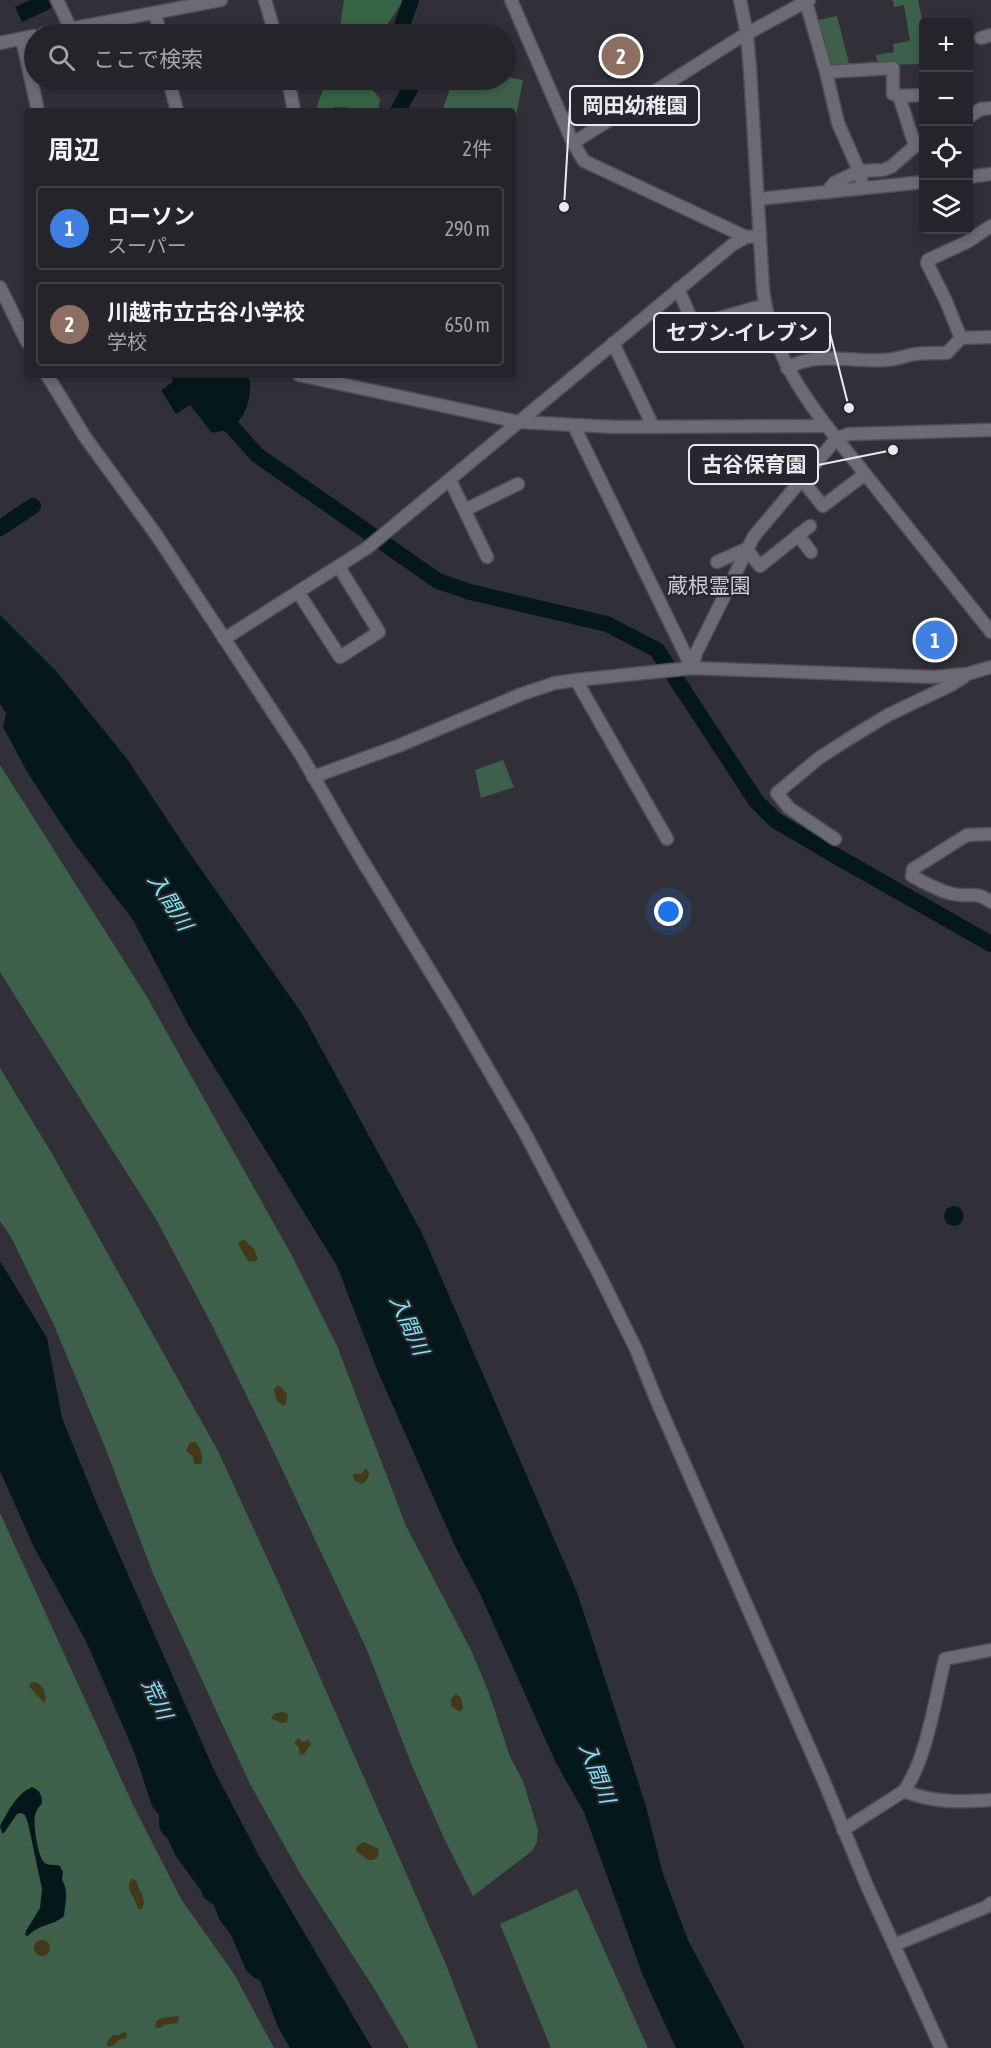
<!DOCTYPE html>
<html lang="ja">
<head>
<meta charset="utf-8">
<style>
  body { margin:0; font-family:"Asap Condensed","Noto Sans JP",sans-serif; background:#2d2c32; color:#f1f3f6 }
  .controls { position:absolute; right:18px; top:18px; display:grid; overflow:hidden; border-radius:6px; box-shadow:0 3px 9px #0003 }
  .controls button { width:54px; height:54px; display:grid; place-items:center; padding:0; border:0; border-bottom:2px solid #424147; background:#25242a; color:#f1f3f6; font:30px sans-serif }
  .you { position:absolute; left:669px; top:912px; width:21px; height:21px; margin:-15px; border:4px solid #fff; border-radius:50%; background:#1a73e8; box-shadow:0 0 0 9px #1a73e833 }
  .badge { display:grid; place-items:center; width:39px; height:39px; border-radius:50%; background:#95b2f1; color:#fff; font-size:20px; font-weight:700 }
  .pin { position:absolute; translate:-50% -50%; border:3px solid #fff; box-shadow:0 2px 6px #0006 }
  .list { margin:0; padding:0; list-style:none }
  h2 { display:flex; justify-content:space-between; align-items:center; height:78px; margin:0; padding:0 24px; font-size:26px }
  h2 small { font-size:20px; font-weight:400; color:#a3a4a8 }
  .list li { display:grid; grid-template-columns:39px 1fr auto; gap:18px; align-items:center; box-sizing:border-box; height:84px; margin:0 12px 12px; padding:0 12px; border:2px solid #424147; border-radius:6px }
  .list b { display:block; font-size:22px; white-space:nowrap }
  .list p { margin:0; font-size:20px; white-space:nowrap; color:#a3a4a8 }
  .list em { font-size:20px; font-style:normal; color:#a3a4a8 }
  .icon { flex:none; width:33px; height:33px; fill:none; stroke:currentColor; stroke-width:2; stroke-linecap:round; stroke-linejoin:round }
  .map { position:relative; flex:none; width:991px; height:2048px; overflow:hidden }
  .search { position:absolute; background:#25242a; box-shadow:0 3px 9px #0003; left:24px; top:24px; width:492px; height:66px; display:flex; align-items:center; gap:15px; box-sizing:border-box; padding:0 21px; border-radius:33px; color:#a3a4a8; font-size:22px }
  .panel { position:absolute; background:#25242a; box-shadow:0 3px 9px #0003; left:24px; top:108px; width:492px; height:270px; border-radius:6px }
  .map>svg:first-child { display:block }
  .green { fill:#3e604a }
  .forest { fill:#366346 }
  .sand { fill:#413918 }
  .water { fill:#04181b }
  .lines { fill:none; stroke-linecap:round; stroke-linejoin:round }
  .river { stroke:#04181b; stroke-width:16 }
  .minor-casing { stroke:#4f4e55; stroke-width:15 }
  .minor { stroke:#6c6b74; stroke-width:12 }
  .labels { text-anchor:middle; stroke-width:4.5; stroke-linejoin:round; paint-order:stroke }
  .neighbourhood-label { font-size:21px; fill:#cccbd5; stroke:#27262e }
  .water-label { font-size:21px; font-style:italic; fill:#7de4f3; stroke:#27262e }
  .leader { fill:none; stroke:#e9e9ee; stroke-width:2 }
  .callout-dot { fill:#e9e9ee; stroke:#27262e; stroke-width:2 }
  .callout { fill:#27262e; stroke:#e9e9ee; stroke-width:2 }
  .callout-label { font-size:21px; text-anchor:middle; font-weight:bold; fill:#e9e9ee }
</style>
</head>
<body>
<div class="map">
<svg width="991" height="2048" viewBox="0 0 991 2048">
  <rect width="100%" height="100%" fill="#313038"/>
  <!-- green -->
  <g class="green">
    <path d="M893,0H918L923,24V64L878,65L876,55L894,52L893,44L910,41L904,5L894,7Z"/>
    <path d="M815,10L818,20L837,16L850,67L829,68L812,11Z"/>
    <path d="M506,77L523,80L513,132V111H442L453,80H506Z"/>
    <path d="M503,760L514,787L481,798L475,770Z"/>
    <path d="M0,765L147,997L292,1256L337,1346L406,1526L472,1652L490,1696L510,1757L523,1781L538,1830L537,1842L533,1850L473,1896L444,1838L413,1768L367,1650L265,1433L212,1325L156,1219L0,972Z"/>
    <path d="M0,1068L51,1152L218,1451L279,1584L445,1962L478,2048H409L377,1993L301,1875L250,1784L154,1576L105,1447L53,1323L11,1237L0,1221Z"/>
    <path d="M0,1513L133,1805L181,1899L234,1974L274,2048H0Z"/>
    <path d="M577,1889L648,2048H551L500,1924Z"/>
  </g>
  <!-- forest -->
  <g class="forest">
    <path d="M344,0H404L382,32L370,34H339Z"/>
    <path d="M327,80H354V85L372,89L380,99L378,111H351L346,107H334L331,111H315Z"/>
  </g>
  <!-- sand -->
  <g class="sand">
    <path d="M243,1239L254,1249L258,1259L255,1262L248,1261L238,1244Z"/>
    <path d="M278,1385L287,1393L286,1404L284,1406C277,1403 275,1397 274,1390Z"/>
    <path d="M190,1442H195C201,1447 204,1459 201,1464H194L193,1456L186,1451Z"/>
    <path d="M366,1468L369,1473C369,1478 366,1481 362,1484L354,1480L353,1474H361Z"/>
    <path d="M35,1682C43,1685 45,1691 46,1699L44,1703L29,1686L30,1683Z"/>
    <path d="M456,1694L461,1698L463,1708L460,1712L451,1706V1699Z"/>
    <path d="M283,1712L288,1714L287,1722L281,1723L271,1718L274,1714Z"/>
    <path d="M298,1738L302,1742L309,1740L311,1744L305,1753L302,1755L299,1753V1747L294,1743Z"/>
    <path d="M364,1842L379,1849L378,1856L374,1860H368L356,1851L357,1846Z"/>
    <path d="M132,1878L137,1882C138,1892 148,1898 142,1909H138C136,1895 123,1890 132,1878Z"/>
    <circle cx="42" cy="1948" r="8"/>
    <path d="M178,2016L179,2019L177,2023L164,2025L160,2028L155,2027L156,2022L161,2018Z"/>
    <path d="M124,2032L127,2034L126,2038L119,2040L113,2046H107V2042L113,2035H118Z"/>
  </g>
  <!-- water -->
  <g class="water">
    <path d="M30,0H48L52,8L22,22L15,7Z"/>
    <path d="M171,375H244L250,380C251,397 247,419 230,427C225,430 218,432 212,433L190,405L176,414L161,390L173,382Z"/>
    <path d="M0,615L56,671L127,759L184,845L303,1015L422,1233L577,1592L645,1803L663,1874L688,1940L745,2048H676L643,1976L584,1812L556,1763L481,1596L455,1546L378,1372L337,1266L189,1026L133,920L74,843L29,775L3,727L6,713L0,704Z"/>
    <circle cx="954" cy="1216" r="10"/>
    <path d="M0,1261L47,1338L62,1418L97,1504L214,1770L259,1856L372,2048H290L278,2027L260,1980L254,1978L246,1970L231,1935L219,1919L214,1905L204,1898L202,1892L175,1855L168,1839L161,1832L159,1825V1815L152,1806L135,1754L86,1641L34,1547L0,1471Z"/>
    <path d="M32,1787C40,1790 42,1795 42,1803C39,1807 36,1810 35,1816C33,1824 38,1859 45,1863C49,1866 55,1864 60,1866L63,1872L62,1880C69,1890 65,1905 64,1916C53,1926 39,1924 28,1936L25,1935L26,1931L40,1908L42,1889L28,1823L25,1815L21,1813L17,1814L4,1833H2L0,1826C8,1812 16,1794 32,1787Z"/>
  </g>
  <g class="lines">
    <!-- river -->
    <g class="river">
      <path d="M399,34L411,0"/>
      <path d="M398,111L412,85L411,80"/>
      <path d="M213,415L232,427L257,455L438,581L470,592L607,624L657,650L756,801L775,820L836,856L991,944"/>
      <path d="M0,528L33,506"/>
    </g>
    <defs>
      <g id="minor">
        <path d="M57,0L71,29"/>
        <path d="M265,0L275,34"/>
        <path d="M511,0L573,143L584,161L746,237"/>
        <path d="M740,0L747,34L750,69L763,290C774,373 828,426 877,489C915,536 953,584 991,632"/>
        <path d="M806,2L826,72L893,68V94L899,96L915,146"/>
        <path d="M155,13L160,34"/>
        <path d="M43,34L221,0"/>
        <path d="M981,38L991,35"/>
        <path d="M22,39L38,111"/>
        <path d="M0,43L34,36"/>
        <path d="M826,72L838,123L859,171L863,188"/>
        <path d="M169,80L177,111"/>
        <path d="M288,80L294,111"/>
        <path d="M899,96L924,95"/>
        <path d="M968,117L981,109L991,108"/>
        <path d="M573,143L739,38L809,0"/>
        <path d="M968,177L991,174"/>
        <path d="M827,192L834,183L859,171L883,170L891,167L924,138"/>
        <path d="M758,199L924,182"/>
        <path d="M0,287L27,342"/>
        <path d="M678,289L697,331L716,319L765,305"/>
        <path d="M961,338L945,299L927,263L928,260L967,242L991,226"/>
        <path d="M613,343L653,426"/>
        <path d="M787,368C819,351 848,362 883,360C893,360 900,358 910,355C922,352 935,353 947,353L961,338L991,337"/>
        <path d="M47,375L85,437L157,536L301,755L359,855L455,1012L525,1133L599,1274L636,1349L656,1399L823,1779L867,1886L941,2048"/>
        <path d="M299,375L519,422L614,427L827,426"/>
        <path d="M574,426L692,668"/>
        <path d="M450,480L487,557"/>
        <path d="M802,480L823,506L865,474"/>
        <path d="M465,510L518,484"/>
        <path d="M798,535L811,552"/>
        <path d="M717,562L746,549L760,566L810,526"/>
        <path d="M298,592L340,657L379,632L339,567"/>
        <path d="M224,639L367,548L732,245L746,237L760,236"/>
        <path d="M692,668L696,653L754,536L837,438L849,434L991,430"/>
        <path d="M576,680L667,839"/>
        <path d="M313,777L398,746L522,694L555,683L576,680L692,668L934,677L967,674L991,667"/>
        <path d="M991,834L967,835L913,869L912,876C925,883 939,891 953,894C970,898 975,890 991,902"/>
        <path d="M835,839L789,808L777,793L819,758L847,740L888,715L953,684L964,677"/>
        <path d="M904,1791C933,1803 961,1802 991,1800"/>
        <path d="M843,1830L904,1791C927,1759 935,1698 945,1659L991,1650"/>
        <path d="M894,1945L986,1907L991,1903"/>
      </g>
    </defs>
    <!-- minor casing -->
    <use href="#minor" class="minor-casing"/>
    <!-- minor -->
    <use href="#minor" class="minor"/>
  </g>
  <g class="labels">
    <!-- neighbourhood labels -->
    <g class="neighbourhood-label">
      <text x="709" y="593">蔵根霊園</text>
    </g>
    <!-- water labels -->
    <g class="water-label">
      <text transform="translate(170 902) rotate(58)" y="7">入間川</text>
      <text transform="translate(409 1325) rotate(66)" y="7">入間川</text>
      <text transform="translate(157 1699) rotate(65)" y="7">荒川</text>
      <text transform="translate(597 1773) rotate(69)" y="7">入間川</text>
    </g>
  </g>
  <!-- callouts -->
  <path class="leader" d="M564 207L570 106M849 408L830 333M893 450L818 465"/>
  <g class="callout-dot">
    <circle cx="564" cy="207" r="6"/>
    <circle cx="849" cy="408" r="6"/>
    <circle cx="893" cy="450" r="6"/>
  </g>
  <g class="callout">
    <rect x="570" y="86" width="129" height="39" rx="6"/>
    <rect x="654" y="313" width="176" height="39" rx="6"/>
    <rect x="689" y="445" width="129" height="39" rx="6"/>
  </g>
  <g class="callout-label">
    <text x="635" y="113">岡田幼稚園</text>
    <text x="742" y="340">セブン-イレブン</text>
    <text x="754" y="472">古谷保育園</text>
  </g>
</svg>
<div class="controls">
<button>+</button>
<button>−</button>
<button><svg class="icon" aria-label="locate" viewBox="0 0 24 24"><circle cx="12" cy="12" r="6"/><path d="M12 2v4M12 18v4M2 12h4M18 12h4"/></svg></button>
<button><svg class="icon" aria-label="layers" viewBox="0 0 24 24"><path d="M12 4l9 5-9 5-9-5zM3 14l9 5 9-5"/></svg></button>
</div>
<div class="you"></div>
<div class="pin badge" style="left:935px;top:640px;background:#3f7fe0">1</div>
<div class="pin badge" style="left:621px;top:56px;background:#8d6e63">2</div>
<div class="search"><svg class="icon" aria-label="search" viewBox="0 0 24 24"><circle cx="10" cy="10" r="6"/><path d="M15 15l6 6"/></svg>ここで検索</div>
<section class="panel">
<h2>周辺<small>2件</small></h2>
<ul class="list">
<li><span class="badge" style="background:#3f7fe0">1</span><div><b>ローソン</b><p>スーパー</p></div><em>290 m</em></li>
<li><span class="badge" style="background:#8d6e63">2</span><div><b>川越市立古谷小学校</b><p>学校</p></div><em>650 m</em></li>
</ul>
</section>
</div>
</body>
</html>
